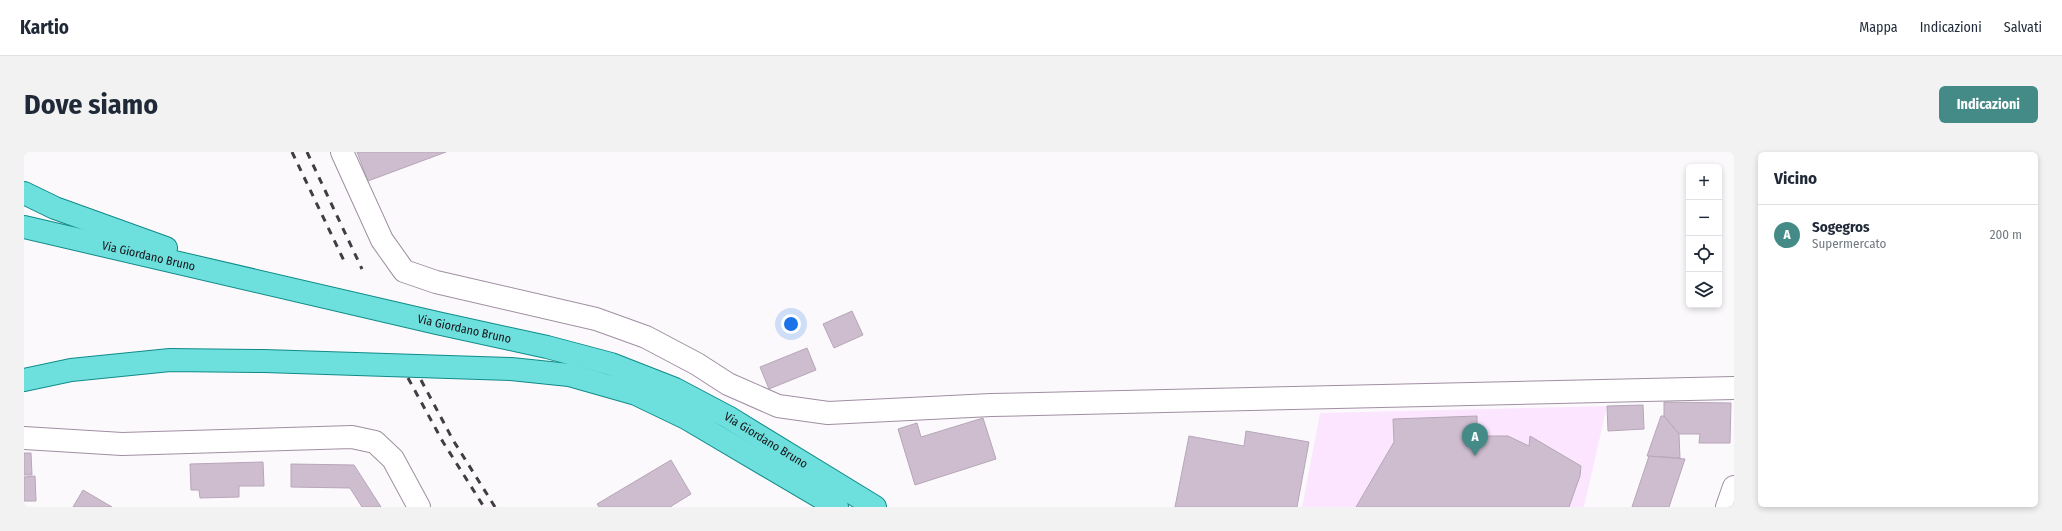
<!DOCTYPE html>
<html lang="it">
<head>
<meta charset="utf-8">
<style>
  body { margin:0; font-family:"Fira Sans Condensed",sans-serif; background:#f2f2f3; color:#1f2937 }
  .controls { position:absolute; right:12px; top:12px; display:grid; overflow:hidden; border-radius:6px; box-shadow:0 2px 6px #0003 }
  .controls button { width:36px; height:36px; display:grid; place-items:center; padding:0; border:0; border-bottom:1px solid #e0e1e3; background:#fff; color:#1f2937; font:20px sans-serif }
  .you { position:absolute; left:767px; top:172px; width:14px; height:14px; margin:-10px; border:3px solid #fff; border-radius:50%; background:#1a73e8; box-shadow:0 0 0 6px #1a73e833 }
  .badge { display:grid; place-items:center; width:26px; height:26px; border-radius:50%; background:#448b88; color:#fff; font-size:13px; font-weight:700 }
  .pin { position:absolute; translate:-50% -33px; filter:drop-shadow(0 1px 2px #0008) }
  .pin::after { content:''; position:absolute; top:21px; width:14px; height:12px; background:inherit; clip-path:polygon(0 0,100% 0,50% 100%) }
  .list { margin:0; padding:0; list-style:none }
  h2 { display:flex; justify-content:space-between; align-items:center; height:52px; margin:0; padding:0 16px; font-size:17px }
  h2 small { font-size:13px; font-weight:400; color:#747a83 }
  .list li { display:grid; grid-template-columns:26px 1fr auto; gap:12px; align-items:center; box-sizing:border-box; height:60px; padding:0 16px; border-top:1px solid #e0e1e3 }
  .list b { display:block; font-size:15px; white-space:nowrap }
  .list p { margin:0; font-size:13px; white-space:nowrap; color:#747a83 }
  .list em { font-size:13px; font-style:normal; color:#747a83 }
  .icon { flex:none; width:22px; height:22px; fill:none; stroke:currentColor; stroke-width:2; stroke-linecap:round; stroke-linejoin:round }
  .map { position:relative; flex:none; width:1710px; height:355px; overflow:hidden; border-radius:6px }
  header { display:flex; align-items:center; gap:24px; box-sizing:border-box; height:56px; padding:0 20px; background:#fff; border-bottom:1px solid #e0e1e3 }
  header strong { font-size:19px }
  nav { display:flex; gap:22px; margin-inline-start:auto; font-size:14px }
  .intro { display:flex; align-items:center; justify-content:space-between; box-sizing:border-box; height:96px; padding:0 24px }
  h1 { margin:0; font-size:28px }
  .button { padding:10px 18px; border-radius:6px; background:#448b88; color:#fff; font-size:14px; font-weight:700 }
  main { display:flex; gap:24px; padding:0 24px }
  aside { flex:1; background:#fff; border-radius:6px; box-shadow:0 2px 6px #0003 }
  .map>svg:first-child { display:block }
  .built { fill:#fce6ff }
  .building { fill:#cdbdcf; stroke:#b6a6b8 }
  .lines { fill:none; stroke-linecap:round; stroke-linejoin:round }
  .minor-casing { stroke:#9f8fa1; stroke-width:24 }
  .major-casing { stroke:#108b89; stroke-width:24 }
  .minor { stroke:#fff; stroke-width:22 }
  .major { stroke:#6de0dd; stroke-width:22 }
  .rail { stroke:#423d43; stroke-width:3; stroke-dasharray:7 7; stroke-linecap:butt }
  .labels { text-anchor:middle; stroke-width:3; stroke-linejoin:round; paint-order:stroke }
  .street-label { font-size:12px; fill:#181218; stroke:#fcf9fd }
</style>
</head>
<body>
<header>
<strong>Kartio</strong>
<nav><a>Mappa</a><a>Indicazioni</a><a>Salvati</a></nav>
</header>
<div class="intro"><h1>Dove siamo</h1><a class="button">Indicazioni</a></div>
<main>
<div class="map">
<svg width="1710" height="355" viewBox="0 0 1710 355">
  <rect width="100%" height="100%" fill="#fcf9fd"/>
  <!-- built -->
  <path class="built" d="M1583,254L1560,355H1278L1296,261Z"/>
  <!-- building -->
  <g class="building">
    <path d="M333,0H422L344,29Z"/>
    <path d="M828,159L839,183L810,196L799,172Z"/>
    <path d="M783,196L792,218L745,237L736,215Z"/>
    <path d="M1640,250L1707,251L1706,291H1675L1676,282H1655L1640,264Z"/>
    <path d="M1619,253L1620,277L1584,279L1583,254Z"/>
    <path d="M1453,264V284H1484L1505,294L1506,284L1557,314L1556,324L1545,355H1332L1370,290L1369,267Z"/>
    <path d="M1637,264H1640L1655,282L1656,306L1623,304Z"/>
    <path d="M959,266L972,307L891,333L874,277L893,271L897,285Z"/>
    <path d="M1222,279L1285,290L1273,355H1151L1165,284L1220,294Z"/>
    <path d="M0,301H7L8,323H0Z"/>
    <path d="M1625,304L1661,307L1645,355H1608Z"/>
    <path d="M647,308L667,342L646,355H575L573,352Z"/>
    <path d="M239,310L240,334H215V345L176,346L175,338H167L166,312Z"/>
    <path d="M267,312L330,313L357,355H338L326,336L267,335Z"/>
    <path d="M11,324L12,349H0V325Z"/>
    <path d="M59,338L88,355H49Z"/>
  </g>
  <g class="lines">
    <defs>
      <g id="minor">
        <path d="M318,0L358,88L380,119L412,130L572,167L622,185L673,212L704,232L754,254L804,261L967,253L1710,236"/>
        <path d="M0,286L98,292L328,285L351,290L369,307L395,355"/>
        <path d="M1703,355L1710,335"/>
      </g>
      <g id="major">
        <path d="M0,41L31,56L142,96"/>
        <path id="s1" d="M0,75L413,171L523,195L587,212L651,237L704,265L851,355"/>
        <path d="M0,228L47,218L146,208L240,209L487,217L545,223L612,242L662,266L813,355"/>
      </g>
    </defs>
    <!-- minor casing -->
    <use href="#minor" class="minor-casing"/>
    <!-- major casing -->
    <use href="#major" class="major-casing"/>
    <!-- minor -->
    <use href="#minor" class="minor"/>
    <!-- major -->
    <use href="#major" class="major"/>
    <!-- rail -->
    <g class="rail">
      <path d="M268,0L322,113"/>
      <path d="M283,0L338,117"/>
      <path d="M384,226L419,290L460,355"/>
      <path d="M397,228L429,288L471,355"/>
    </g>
  </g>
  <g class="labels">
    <!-- street labels -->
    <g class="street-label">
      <text dy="4" stroke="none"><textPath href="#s1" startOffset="128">Via Giordano Bruno</textPath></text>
      <text dy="4" stroke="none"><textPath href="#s1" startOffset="452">Via Giordano Bruno</textPath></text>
      <text dy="4" stroke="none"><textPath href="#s1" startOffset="776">Via Giordano Bruno</textPath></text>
    </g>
  </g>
</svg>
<div class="controls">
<button>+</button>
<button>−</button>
<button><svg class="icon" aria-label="locate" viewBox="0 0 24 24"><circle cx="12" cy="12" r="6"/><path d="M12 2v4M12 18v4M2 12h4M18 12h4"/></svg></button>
<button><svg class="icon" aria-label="layers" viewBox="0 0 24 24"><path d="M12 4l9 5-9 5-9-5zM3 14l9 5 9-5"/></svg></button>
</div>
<div class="you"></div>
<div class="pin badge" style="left:1451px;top:304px">A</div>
</div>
<aside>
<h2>Vicino<small></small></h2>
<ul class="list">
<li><span class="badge">A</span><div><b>Sogegros</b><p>Supermercato</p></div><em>200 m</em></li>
</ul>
</aside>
</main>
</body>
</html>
